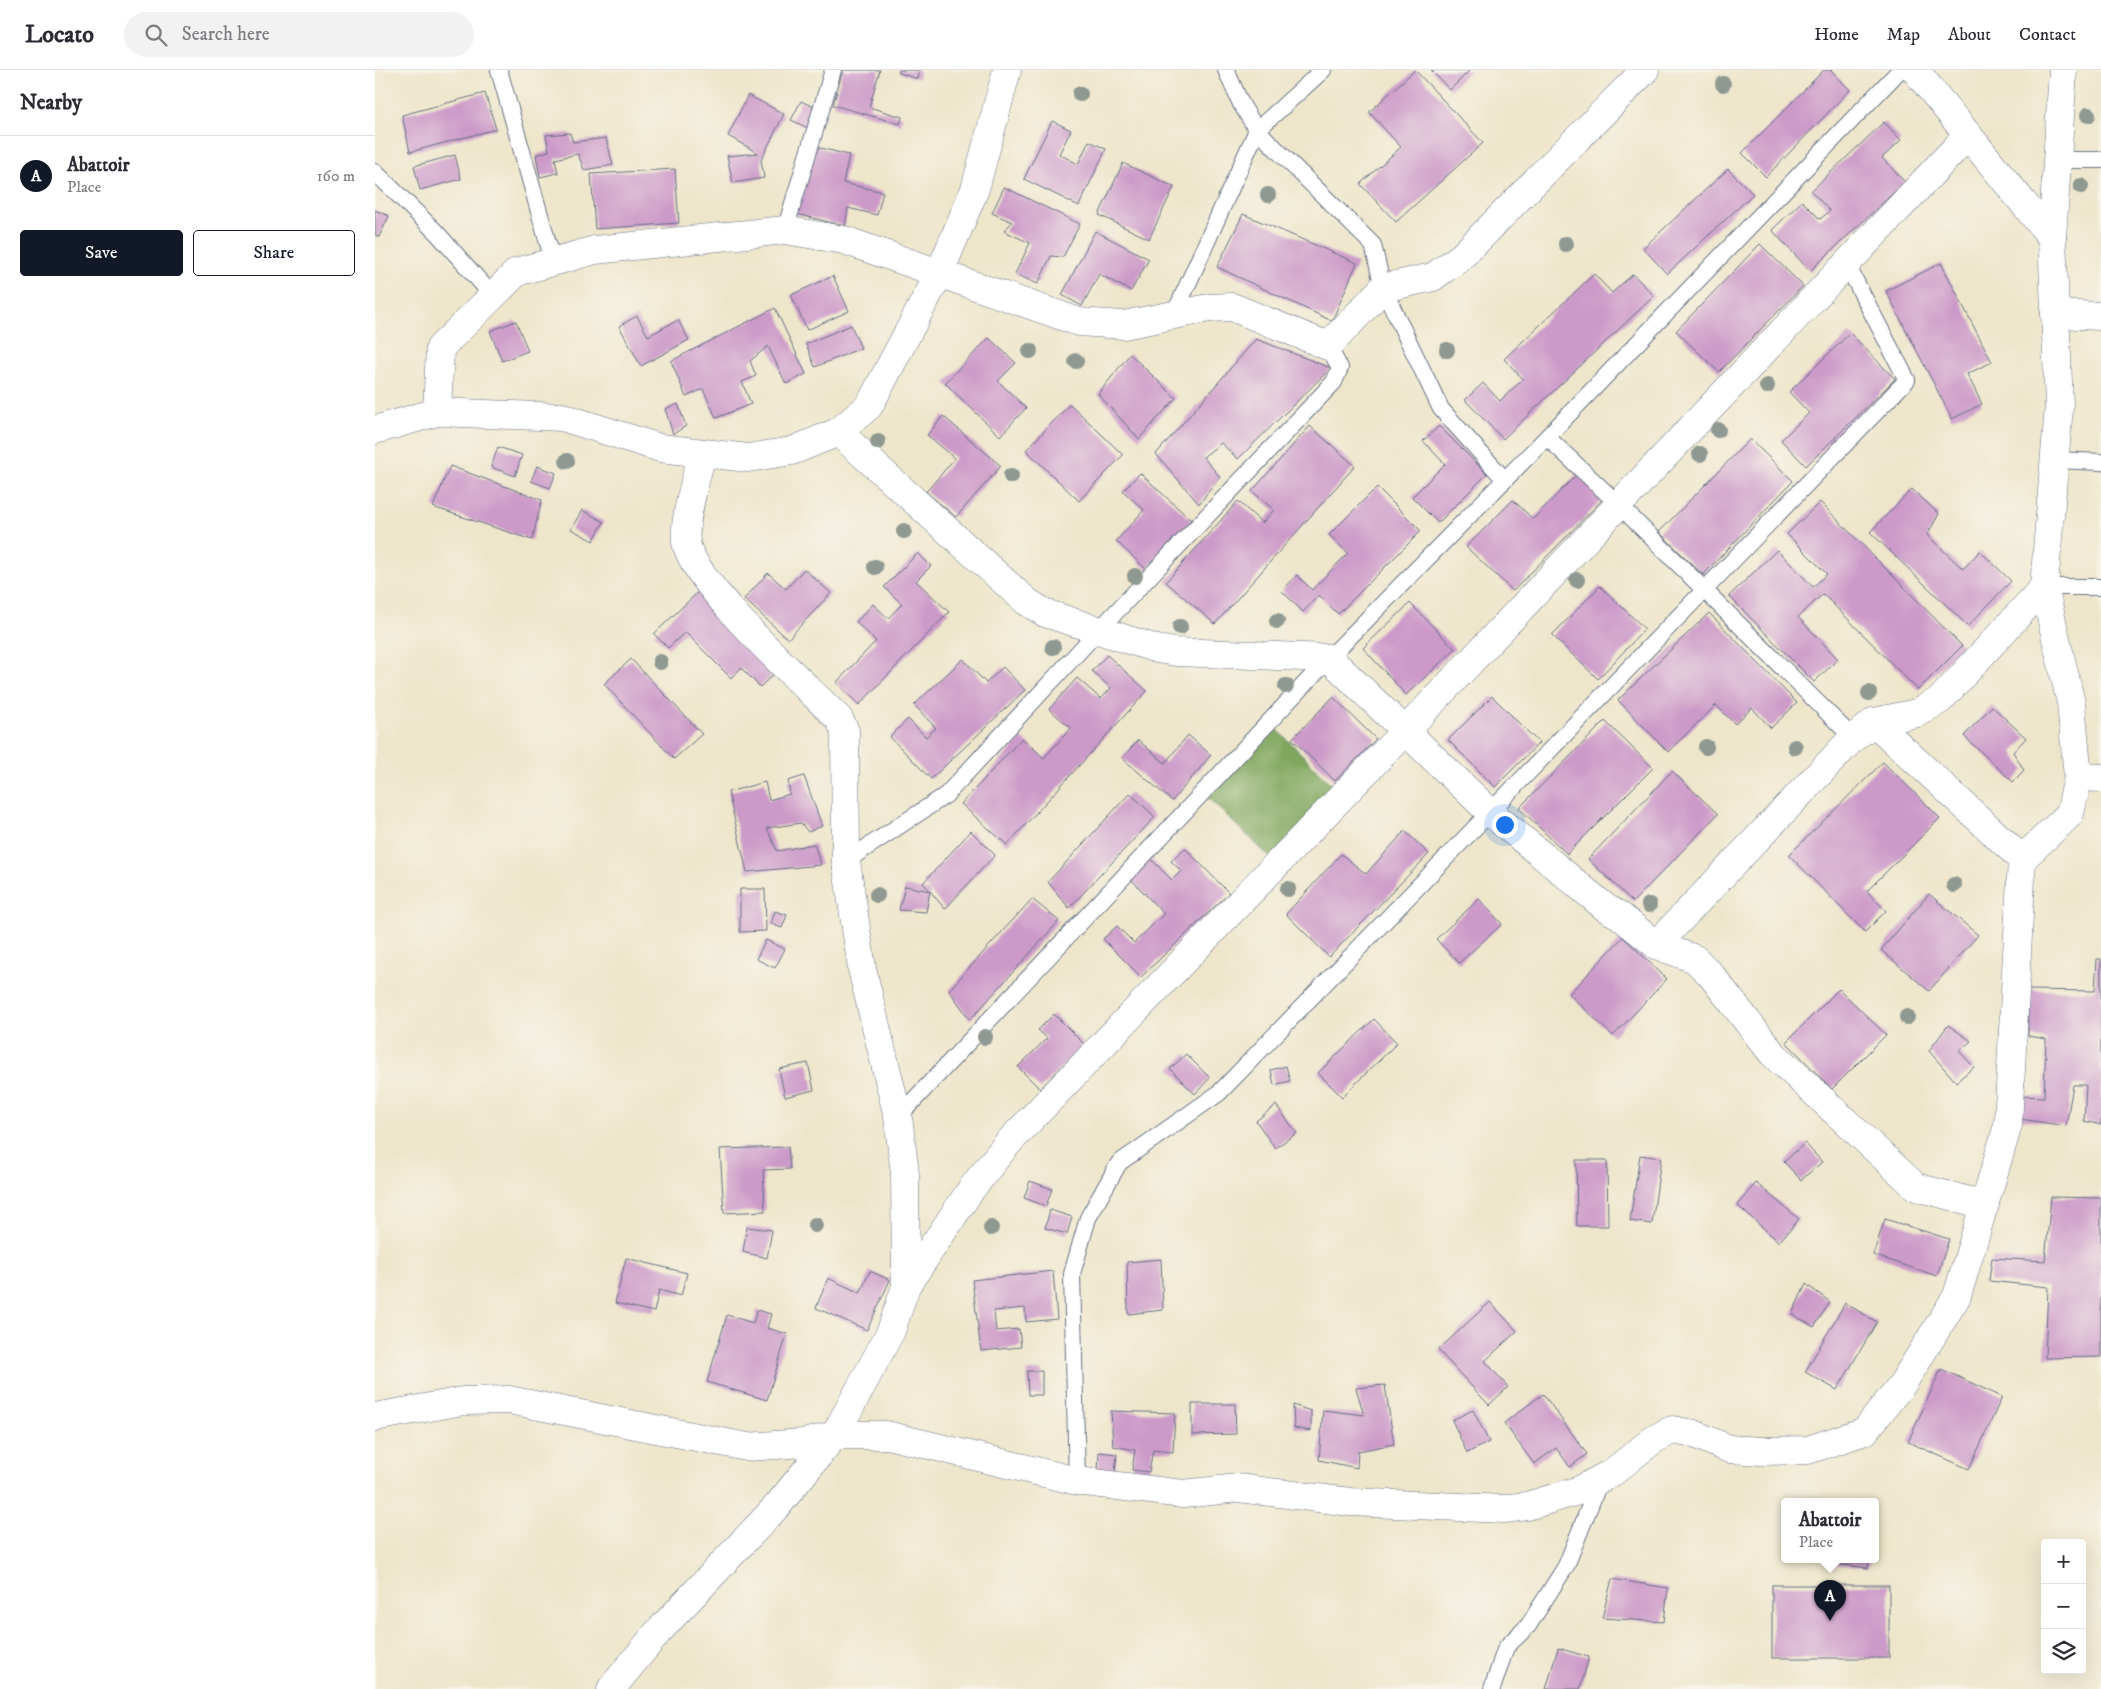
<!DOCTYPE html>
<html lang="en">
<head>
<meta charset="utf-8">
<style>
  body { margin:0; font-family:"IM FELL DW Pica",serif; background:#f2f2f3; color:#2b2b33 }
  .controls { position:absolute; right:15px; bottom:15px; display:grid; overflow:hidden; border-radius:5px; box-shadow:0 5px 20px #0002 }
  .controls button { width:45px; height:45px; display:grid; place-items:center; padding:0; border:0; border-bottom:1px solid #e1e1e2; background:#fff; color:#2b2b33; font:25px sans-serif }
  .you { position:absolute; left:1129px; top:754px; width:18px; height:18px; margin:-12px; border:4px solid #fff; border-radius:50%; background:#1a73e8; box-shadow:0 0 0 8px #1a73e833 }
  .badge { display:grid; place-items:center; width:32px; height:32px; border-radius:50%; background:#111827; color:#fff; font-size:16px; font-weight:700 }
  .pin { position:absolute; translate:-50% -41px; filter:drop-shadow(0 1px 2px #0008) }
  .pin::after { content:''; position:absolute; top:26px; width:18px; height:15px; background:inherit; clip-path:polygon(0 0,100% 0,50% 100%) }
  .popup { position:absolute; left:1406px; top:1428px; width:98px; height:65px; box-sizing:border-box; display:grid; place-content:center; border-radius:5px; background:#fff; filter:drop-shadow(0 1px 4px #0005); font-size:16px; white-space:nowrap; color:#7c7c81 }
  .popup b { font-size:19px; color:#2b2b33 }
  .popup::after { content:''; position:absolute; left:50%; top:100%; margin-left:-10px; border:10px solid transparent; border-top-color:#fff }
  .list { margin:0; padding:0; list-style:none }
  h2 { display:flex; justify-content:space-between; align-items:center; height:65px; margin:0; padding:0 20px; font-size:21px }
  h2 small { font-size:16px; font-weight:400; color:#7c7c81 }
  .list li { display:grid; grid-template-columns:32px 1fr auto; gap:15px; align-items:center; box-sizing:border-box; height:80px; padding:0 20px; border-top:1px solid #e1e1e2 }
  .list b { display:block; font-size:19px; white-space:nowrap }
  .list p { margin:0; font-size:16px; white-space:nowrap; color:#7c7c81 }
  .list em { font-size:16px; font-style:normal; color:#7c7c81 }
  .actions { display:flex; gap:10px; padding:15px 20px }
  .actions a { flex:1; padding:11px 0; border:1px solid #111827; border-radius:5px; text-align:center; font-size:18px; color:#111827 }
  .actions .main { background:#111827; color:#fff }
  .icon { flex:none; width:28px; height:28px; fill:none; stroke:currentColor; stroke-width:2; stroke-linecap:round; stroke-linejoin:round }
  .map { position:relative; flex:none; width:1726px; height:1619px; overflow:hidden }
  header { display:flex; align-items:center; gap:30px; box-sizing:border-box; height:70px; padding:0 25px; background:#fff; border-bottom:1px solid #e1e1e2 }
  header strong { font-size:24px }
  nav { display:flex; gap:28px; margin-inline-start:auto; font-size:18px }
  .search { width:350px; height:45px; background:#f2f2f3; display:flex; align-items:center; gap:12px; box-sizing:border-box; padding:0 18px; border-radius:28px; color:#7c7c81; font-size:19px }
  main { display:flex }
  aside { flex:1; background:#fff }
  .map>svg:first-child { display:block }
  .forest { fill:#7ea65c; stroke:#4c6a5d }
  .building { fill:#cc9ac9 }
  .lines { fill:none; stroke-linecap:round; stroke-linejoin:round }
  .service-casing { stroke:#656f84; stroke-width:18 }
  .minor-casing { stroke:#656f84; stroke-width:29 }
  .service { stroke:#fff; stroke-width:16 }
  .minor { stroke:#fff; stroke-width:28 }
  .tree { fill:#8f9991 }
</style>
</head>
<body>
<header>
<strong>Locato</strong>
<div class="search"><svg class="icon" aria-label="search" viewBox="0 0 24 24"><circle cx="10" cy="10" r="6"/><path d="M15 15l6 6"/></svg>Search here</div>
<nav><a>Home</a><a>Map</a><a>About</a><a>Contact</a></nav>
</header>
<main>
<aside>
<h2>Nearby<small></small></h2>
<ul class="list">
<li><span class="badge">A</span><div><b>Abattoir</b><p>Place</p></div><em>160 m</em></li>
</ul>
<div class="actions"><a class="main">Save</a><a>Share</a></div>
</aside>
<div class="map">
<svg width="1726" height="1619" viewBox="0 0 1726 1619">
  <rect width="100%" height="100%" fill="#f7f3e8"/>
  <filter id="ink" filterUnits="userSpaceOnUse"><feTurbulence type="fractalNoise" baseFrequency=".02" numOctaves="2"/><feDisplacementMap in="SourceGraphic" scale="10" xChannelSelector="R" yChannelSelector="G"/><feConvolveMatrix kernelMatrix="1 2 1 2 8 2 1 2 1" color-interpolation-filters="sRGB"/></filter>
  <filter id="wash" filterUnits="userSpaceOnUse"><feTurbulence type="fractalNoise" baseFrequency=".0096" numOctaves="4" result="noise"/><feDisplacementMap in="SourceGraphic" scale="20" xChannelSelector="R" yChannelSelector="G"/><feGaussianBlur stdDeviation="1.12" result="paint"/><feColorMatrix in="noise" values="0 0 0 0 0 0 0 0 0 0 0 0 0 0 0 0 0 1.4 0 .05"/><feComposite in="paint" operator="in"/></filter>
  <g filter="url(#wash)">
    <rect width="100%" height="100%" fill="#eee6cb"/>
    <!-- forest -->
    <path class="forest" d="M900,657L961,719L897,789L831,726Z"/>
    <g id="blocks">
      <!-- building -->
      <g class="building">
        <path d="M468,0H505L494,37L527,47L525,54L458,35Z"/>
        <path d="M524,0H545L543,9L524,3Z"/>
        <path d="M1040,0L1108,73L1021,152L985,114L1026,77L994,42Z"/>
        <path d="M1056,0H1095L1075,20Z"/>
        <path d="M1449,0H1456L1475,20L1391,107L1367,83Z"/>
        <path d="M110,23L121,59L35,82L27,45Z"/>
        <path d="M373,25L409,44L386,90L389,108L358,113L352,86L383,83L353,66Z"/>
        <path d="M426,31L443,39L433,58L416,50Z"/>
        <path d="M677,51L696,60L684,84L703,94L714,71L731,79L704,136L649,109Z"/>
        <path d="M1509,52L1526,70L1507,88L1530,112L1435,201L1397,160L1427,131L1445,149L1455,141L1436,121Z"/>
        <path d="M195,63L198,72L231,68L238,95L209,100L203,84L180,89L183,103L165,107L161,85L174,81L171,65Z"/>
        <path d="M437,76L474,85L468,113L508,122L502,145L473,138L470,156L421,144Z"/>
        <path d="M80,85L86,109L45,120L39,96Z"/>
        <path d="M748,93L799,117L774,169L724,145Z"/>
        <path d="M300,99L304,153L220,159L216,104Z"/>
        <path d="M1353,99L1378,124L1292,204L1268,178Z"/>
        <path d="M629,117L705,154L688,187L676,186L663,214L640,204L655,173L629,161L637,152L617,143Z"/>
        <path d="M0,140L14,146L4,167L0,165Z"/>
        <path d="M868,144L982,193L957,251L842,197Z"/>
        <path d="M720,161L774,189L756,221L724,204L707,236L687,225Z"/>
        <path d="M1385,174L1428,216L1344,302L1301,261Z"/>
        <path d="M1566,193L1617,292L1592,304L1607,334L1577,349L1511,221Z"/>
        <path d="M1219,204L1237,223L1258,204L1279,226L1128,369L1090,330L1108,313L1125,331L1148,309L1129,289Z"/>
        <path d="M458,206L474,241L432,260L416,225Z"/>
        <path d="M400,238L431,304L411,314L393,276L375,291L381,306L367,312L376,334L341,348L328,319L311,327L296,291Z"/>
        <path d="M262,246L273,266L303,250L314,270L266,296L244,256Z"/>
        <path d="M141,251L153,281L127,291L115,261Z"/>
        <path d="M476,255L486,278L440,297L431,274Z"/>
        <path d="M1475,263L1520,309L1431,396L1406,370L1434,343L1414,322Z"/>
        <path d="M614,268L641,293L623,311L651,338L625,366L570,313Z"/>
        <path d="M881,269L956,298L863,389L846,373L828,387L845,407L824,434L781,384Z"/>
        <path d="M755,284L801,328L764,369L723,324Z"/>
        <path d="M303,334L311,356L298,364L290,339Z"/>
        <path d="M695,334L748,385L704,431L651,380Z"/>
        <path d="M568,346L626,396L581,447L551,422L580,388L552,365Z"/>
        <path d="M935,356L980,396L840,554L791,512L863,431L887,453L899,440L877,421Z"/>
        <path d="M1064,356L1112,404L1063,453L1037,427L1070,394L1048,371Z"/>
        <path d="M1375,369L1418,411L1328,505L1284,462Z"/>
        <path d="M123,377L147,385L140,406L116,397Z"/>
        <path d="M75,396L167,430L157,470L58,437Z"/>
        <path d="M162,396L181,403L175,418L156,411Z"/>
        <path d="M765,403L816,450L771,499L741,471L769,440L748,421Z"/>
        <path d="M1202,404L1228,429L1138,521L1091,477L1138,430L1158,449Z"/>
        <path d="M1002,417L1046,461L963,544L944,525L928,542L907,521L922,505L937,520L973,483L954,465Z"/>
        <path d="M1537,419L1564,444L1552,465L1588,499L1605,481L1636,511L1593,556L1495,462Z"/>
        <path d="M1445,432L1587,576L1543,620L1448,524L1423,547L1463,589L1439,612L1354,526L1402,480L1438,517L1452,504L1412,464Z"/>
        <path d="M207,440L229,452L218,471L196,459Z"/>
        <path d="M543,483L556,496L541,511L574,542L484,635L461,613L501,571L481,552L498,534L513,548L527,534L509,517Z"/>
        <path d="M429,499L456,523L413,569L369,529L393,503L411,519Z"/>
        <path d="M1225,516L1270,559L1223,609L1177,565Z"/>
        <path d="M324,521L403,600L385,617L366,598L356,608L310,562L293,578L279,564Z"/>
        <path d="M1035,533L1080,579L1031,625L988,578Z"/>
        <path d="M1334,543L1422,633L1396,658L1377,638L1360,654L1341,635L1293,682L1243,630Z"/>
        <path d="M732,585L772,621L632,775L586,734L647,668L669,688L696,658L674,639L702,608L726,629L736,618L717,601Z"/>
        <path d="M256,589L327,664L299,689L229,614Z"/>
        <path d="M588,589L611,613L628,597L650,620L556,709L515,667L533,649L551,667L561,658L539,635Z"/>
        <path d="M1117,626L1164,673L1120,717L1073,670Z"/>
        <path d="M958,627L1001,669L960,711L917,669Z"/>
        <path d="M1617,636L1651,668L1638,682L1649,700L1638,712L1589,666Z"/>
        <path d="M1230,651L1278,698L1192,784L1144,738Z"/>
        <path d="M813,665L836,685L797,731L747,688L763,670L790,693Z"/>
        <path d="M1508,692L1565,748L1492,821L1511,841L1490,862L1414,785Z"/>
        <path d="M1297,701L1343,744L1258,832L1213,789Z"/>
        <path d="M429,706L447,756L433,762L426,753L392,758L402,781L439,774L446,795L372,802L353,722L390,712L394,730L415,724L413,711Z"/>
        <path d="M755,723L780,747L694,838L673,812Z"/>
        <path d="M596,761L620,785L570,839L555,821L551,842L524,840L530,816L555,821L548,813Z"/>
        <path d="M1030,761L1054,784L954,887L911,844L966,784L991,804Z"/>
        <path d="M810,778L854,823L766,907L728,869L742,856L759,873L789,844L753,806L773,786L797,810L806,801L796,791Z"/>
        <path d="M365,819H390L391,861L365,862Z"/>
        <path d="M1554,824L1603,865L1554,921L1506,880Z"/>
        <path d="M657,829L684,851L595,950L574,920Z"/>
        <path d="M1104,829L1127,854L1084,893L1061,869Z"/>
        <path d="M400,841L412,845L407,858L396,854Z"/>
        <path d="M1248,867L1292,909L1238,966L1194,924Z"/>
        <path d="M391,870L410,879L400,898L381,889Z"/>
        <path d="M1722,889H1726V1055L1709,1051L1711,1015H1698L1691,1056L1645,1049L1644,1026L1669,1027L1671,969L1653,966V920L1720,921Z"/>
        <path d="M1464,919L1511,965L1457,1019L1411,972Z"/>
        <path d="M679,944L709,974L665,1019L643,997L672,968L663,960Z"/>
        <path d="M999,949L1022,973L967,1027L943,1003Z"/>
        <path d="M1573,955L1596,971L1584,981L1599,997L1581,1012L1554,981Z"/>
        <path d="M811,984L835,1008L820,1024L795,999Z"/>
        <path d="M433,993L439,1020L410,1027L404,999Z"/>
        <path d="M911,996L915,1011L899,1015L896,1000Z"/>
        <path d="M901,1035L922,1063L900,1078L881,1051Z"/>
        <path d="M1430,1073L1447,1092L1426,1110L1409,1092Z"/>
        <path d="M413,1077L415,1099L388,1100L390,1141L349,1143L345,1079Z"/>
        <path d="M1265,1085L1286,1088L1277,1154L1255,1151Z"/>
        <path d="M1201,1090H1232L1233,1156H1202Z"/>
        <path d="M655,1111L677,1119L671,1136L649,1128Z"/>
        <path d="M1381,1113L1424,1149L1404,1172L1362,1135Z"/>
        <path d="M1676,1127L1726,1128V1287L1670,1288L1673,1217L1614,1211L1617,1188L1670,1191Z"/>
        <path d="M675,1140L697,1147L692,1164L670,1158Z"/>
        <path d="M1510,1149L1574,1169L1562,1206L1498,1185Z"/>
        <path d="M372,1157L397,1160L392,1188L368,1182Z"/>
        <path d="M251,1188L312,1203L306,1226L284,1220L279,1242L240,1233Z"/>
        <path d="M786,1189L788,1240L753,1244L752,1192Z"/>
        <path d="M495,1201L515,1210L492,1260L441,1238L453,1208L485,1223Z"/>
        <path d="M678,1201L682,1249L651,1252L650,1238L619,1241L621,1261L644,1259L646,1277L606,1281L597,1210Z"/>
        <path d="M1431,1214L1455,1232L1439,1257L1417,1244Z"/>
        <path d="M1115,1232L1142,1261L1110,1291L1133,1317L1114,1335L1063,1280Z"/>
        <path d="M1470,1233L1502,1252L1462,1320L1430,1302Z"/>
        <path d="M382,1240L396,1244L392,1258L412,1264L392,1330L332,1312L352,1245L378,1253Z"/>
        <path d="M1566,1299L1627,1327L1594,1399L1533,1372Z"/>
        <path d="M652,1301H667V1325H653Z"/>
        <path d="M1010,1315L1019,1374L983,1381L982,1398L944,1390L948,1340L989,1345L981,1318Z"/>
        <path d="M1168,1324L1212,1384L1195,1397L1181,1378L1159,1394L1129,1353Z"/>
        <path d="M817,1334H860L861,1364L817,1365Z"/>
        <path d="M918,1335L936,1341V1361L919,1358Z"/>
        <path d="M1098,1340L1114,1372L1092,1383L1077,1350Z"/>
        <path d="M736,1341L800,1343L798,1382L778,1380L774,1402L757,1400L760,1380L738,1376Z"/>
        <path d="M724,1382L742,1384L740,1402L723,1400Z"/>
        <path d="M1453,1490H1494L1493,1498L1452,1493Z"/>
        <path d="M1237,1509L1293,1518L1289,1552L1227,1548Z"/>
        <rect x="1397" y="1515" width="117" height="73"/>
        <path d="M1183,1578L1214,1587L1205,1619H1171Z"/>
      </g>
    </g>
  </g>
  <g filter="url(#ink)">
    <use href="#blocks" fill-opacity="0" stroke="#656f84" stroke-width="1"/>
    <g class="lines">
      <defs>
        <g id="service">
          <path d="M124,0L178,191"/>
          <path d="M851,0L866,34L882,60L998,175L1008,218L1066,339L1130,410"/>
          <path d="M1682,90H1726"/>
          <path d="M0,102L62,163L118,226"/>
          <path d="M410,160L458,0"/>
          <path d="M799,245L882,60L948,0"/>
          <path d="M1172,367L1243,434L1478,668"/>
          <path d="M1680,390L1726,392"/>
          <path d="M1669,517H1726"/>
          <path d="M471,791L571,725L722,562L959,312L965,298L953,276"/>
          <path d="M523,1047L954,588L1172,367L1525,0"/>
          <path d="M702,1411L697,1204L713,1148L744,1093L844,1023L1532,310L1471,193"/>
          <path d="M1117,1619L1131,1577L1153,1556L1191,1496L1226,1408"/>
        </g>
        <g id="minor">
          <path d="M1540,0L1677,168"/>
          <path d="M1680,244L1726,246"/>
          <path d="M62,342L65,278L142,202L220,180L410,160L469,170L704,252L749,255L834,238L857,237L953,276L1008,218L1058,207L1087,186L1270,0"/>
          <path d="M0,360L62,342L187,347L285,378L373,388L417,381L463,362L494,336L564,204L600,119L632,0"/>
          <path d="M463,362L651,531L670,543L782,579L801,582L954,588L1116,743L1231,838L1244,845L1281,875L1320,889L1336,905L1397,983L1541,1117L1610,1135"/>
          <path d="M1499,652L1647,789"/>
          <path d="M1703,707L1726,708"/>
          <path d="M1281,875L1478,668L1499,652L1542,643L1565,630L1669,517"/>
          <path d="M531,1216L597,1118L633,1073L1030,661L1593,65"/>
          <path d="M0,1347L88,1331L134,1330L372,1377L428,1373L460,1365H512L702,1411L808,1424L863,1418L975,1432L1129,1439L1152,1436L1203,1421L1238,1402L1278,1370L1297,1360L1319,1364L1354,1379L1387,1381L1433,1380L1490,1361L1528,1313L1582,1226L1633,1055L1647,789L1695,744L1703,707L1696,633L1669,517L1684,336L1677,168L1688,0"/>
          <path d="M236,1619L283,1562L403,1435L460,1365L516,1261L531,1216L530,1104L523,1047L487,899L471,791L470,661L464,649C430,615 318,514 311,472C308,450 322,406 327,383"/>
        </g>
      </defs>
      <!-- service casing -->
      <use href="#service" class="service-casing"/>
      <!-- minor casing -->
      <use href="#minor" class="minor-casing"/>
      <!-- service -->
      <use href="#service" class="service"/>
      <!-- minor -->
      <use href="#minor" class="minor"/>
    </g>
    <!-- trees -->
    <g class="tree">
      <circle cx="1348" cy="14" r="8"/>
      <circle cx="705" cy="24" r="8"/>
      <circle cx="1713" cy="45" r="8"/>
      <circle cx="1706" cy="116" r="8"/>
      <circle cx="893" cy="125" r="8"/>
      <circle cx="1191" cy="174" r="8"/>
      <circle cx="1072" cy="280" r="8"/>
      <circle cx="655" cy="281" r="8"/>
      <circle cx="701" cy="291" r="8"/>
      <circle cx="1392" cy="316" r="8"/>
      <circle cx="1343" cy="360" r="8"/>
      <circle cx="503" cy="372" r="8"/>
      <circle cx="1325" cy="384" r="8"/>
      <circle cx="192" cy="391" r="8"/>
      <circle cx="636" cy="406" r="8"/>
      <circle cx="529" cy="461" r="8"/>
      <circle cx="500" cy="497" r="8"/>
      <circle cx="760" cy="506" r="8"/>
      <circle cx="1202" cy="510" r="8"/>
      <circle cx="902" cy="551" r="8"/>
      <circle cx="805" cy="557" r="8"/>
      <circle cx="678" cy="577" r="8"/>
      <circle cx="285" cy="592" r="8"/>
      <circle cx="911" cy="616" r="8"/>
      <circle cx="1494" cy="623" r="8"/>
      <circle cx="1331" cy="677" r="8"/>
      <circle cx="1420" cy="677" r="8"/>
      <circle cx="1579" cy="815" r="8"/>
      <circle cx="913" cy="819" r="8"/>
      <circle cx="502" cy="825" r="8"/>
      <circle cx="1274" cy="835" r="8"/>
      <circle cx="1532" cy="947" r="8"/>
      <circle cx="610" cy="967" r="8"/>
      <circle cx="440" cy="1155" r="8"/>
      <circle cx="616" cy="1158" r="8"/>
    </g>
  </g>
</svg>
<div class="controls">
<button>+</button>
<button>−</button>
<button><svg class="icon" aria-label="layers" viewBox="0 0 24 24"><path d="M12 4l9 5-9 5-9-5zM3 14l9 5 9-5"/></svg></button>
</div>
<div class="you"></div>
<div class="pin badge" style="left:1455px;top:1551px">A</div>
<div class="popup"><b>Abattoir</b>Place</div>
</div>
</main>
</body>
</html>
